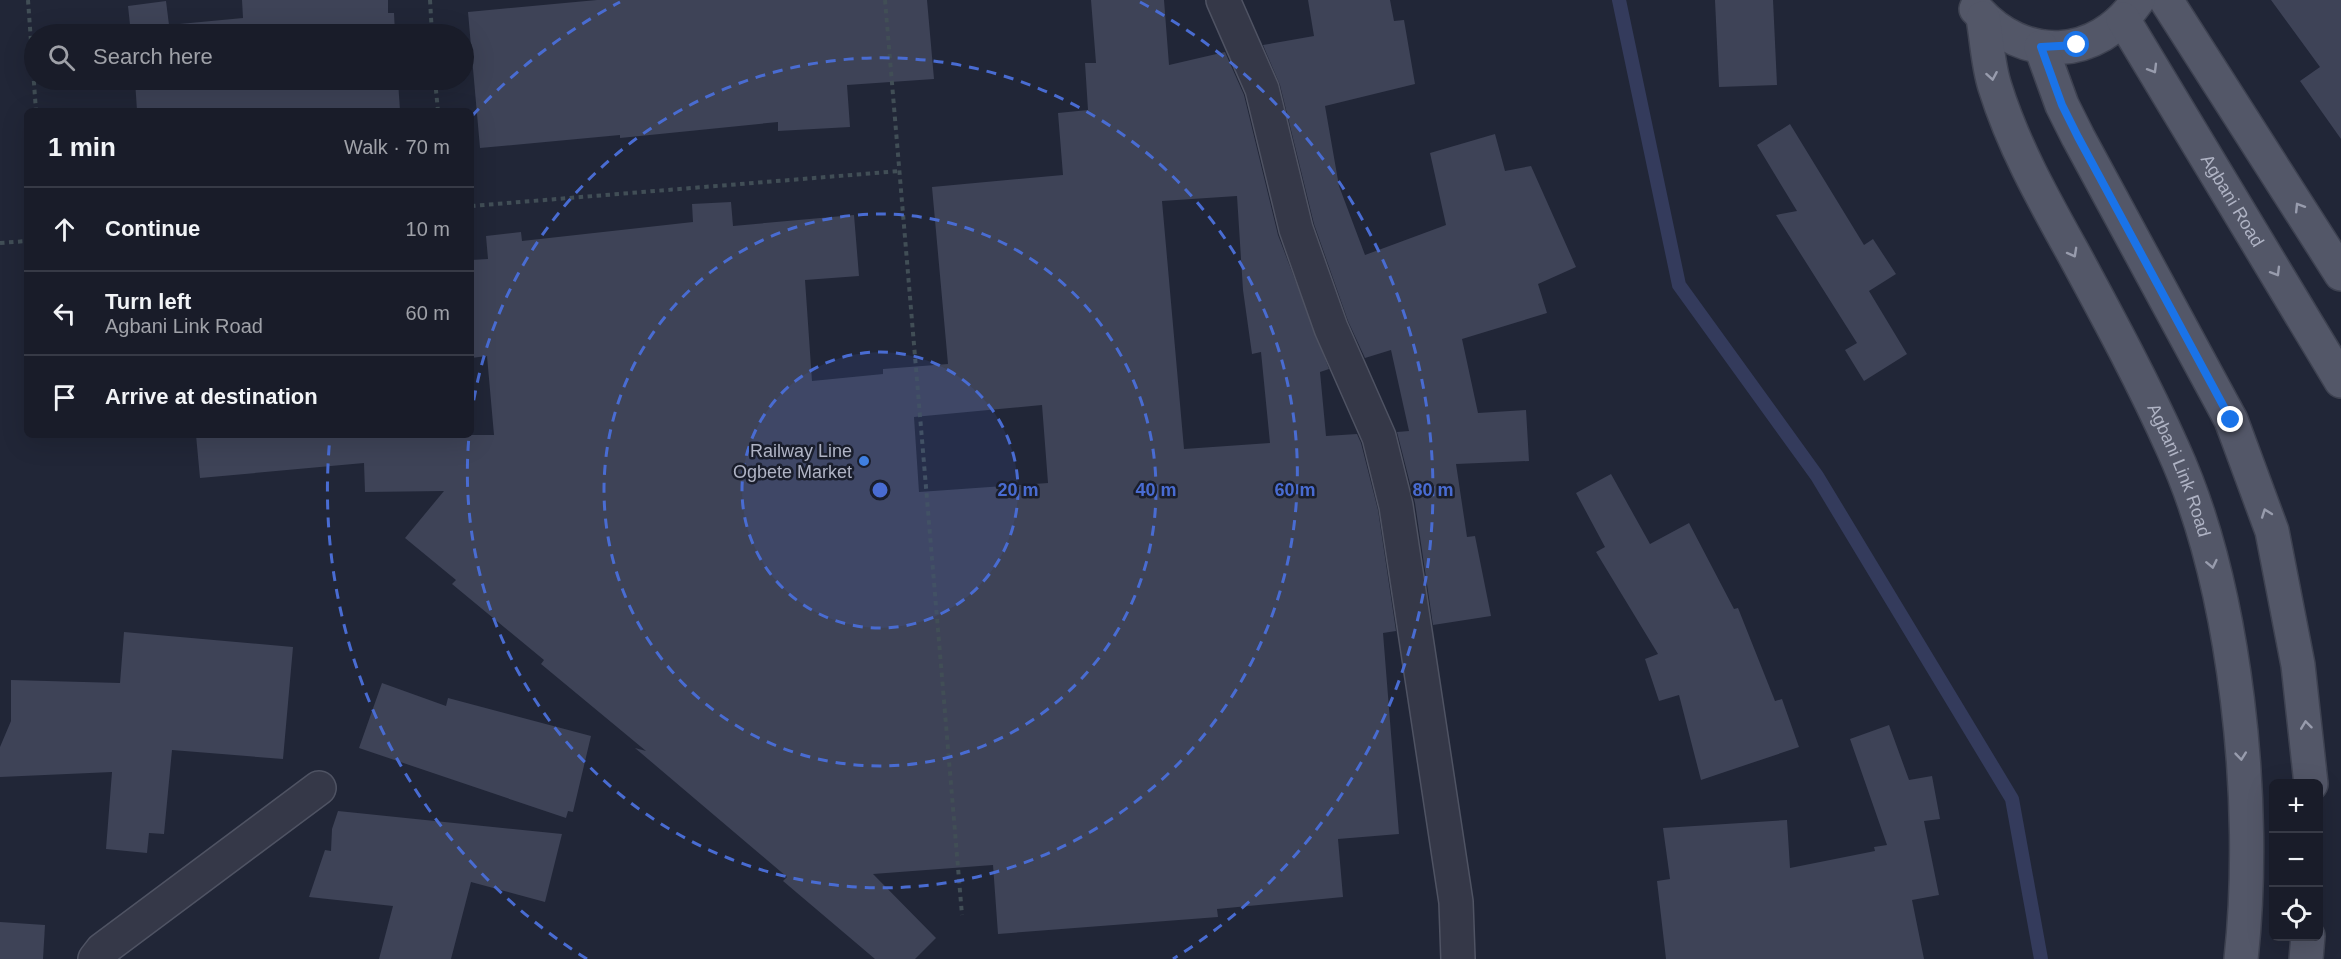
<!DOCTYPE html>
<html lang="en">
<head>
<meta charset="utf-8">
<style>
  body { margin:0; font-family:Helvetica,sans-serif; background:#262935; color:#f1f3f6 }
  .controls { position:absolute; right:18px; bottom:18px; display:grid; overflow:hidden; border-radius:9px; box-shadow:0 6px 24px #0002 }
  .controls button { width:54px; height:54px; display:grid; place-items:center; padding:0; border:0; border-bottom:2px solid #373a46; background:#191c29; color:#f1f3f6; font:30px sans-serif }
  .stop { position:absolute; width:18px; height:18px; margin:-14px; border:4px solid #1a73e8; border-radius:50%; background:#fff }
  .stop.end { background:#1a73e8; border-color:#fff; box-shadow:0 2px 6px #0008 }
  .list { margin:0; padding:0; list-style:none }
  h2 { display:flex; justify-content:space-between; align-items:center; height:78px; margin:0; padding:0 24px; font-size:26px }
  h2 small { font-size:20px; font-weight:400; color:#9fa1a8 }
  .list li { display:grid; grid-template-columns:39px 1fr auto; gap:18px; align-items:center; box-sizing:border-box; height:84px; padding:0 24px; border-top:2px solid #373a46 }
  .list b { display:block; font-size:22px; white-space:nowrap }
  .list p { margin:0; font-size:20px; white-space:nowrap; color:#9fa1a8 }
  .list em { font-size:20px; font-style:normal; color:#9fa1a8 }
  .icon { flex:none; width:33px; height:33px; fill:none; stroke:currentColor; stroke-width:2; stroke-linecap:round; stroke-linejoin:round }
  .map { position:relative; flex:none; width:2341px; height:959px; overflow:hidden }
  .search { position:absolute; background:#191c29; box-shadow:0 6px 24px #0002; left:24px; top:24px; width:450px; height:66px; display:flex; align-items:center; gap:15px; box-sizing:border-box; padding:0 21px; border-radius:33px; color:#9fa1a8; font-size:22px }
  .panel { position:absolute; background:#191c29; box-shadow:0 6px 24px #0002; left:24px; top:108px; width:450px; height:330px; border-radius:9px }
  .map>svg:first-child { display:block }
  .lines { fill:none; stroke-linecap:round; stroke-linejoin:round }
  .stream { stroke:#343b5c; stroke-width:14 }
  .building { fill:#3e4357; fill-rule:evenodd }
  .minor-casing { stroke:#4f5363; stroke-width:36 }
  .major-casing { stroke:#3e4251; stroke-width:36 }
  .path { stroke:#414e56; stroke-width:4; stroke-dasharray:4.5 4.5; stroke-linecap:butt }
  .minor { stroke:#353848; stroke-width:33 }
  .major { stroke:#535768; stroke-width:33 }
  .oneway { stroke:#989cad }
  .route { stroke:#1a73e8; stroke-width:8 }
  .ring { fill:none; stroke:#496cd2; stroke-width:3; stroke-dasharray:10 8 }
  .shop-dot { fill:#3f7fe0; stroke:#1a1e2c; stroke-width:2 }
  .labels { text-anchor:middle; stroke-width:5; stroke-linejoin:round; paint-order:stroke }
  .street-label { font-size:18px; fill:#afb3c4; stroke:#1a1e2c }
  .poi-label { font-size:18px; fill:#afb3c4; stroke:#1a1e2c; text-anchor:end }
  .centre { fill:#496cd2; stroke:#1a1e2c; stroke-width:3 }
  .ring-label { font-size:18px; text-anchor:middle; font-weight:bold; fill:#496cd2; stroke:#1a1e2c; stroke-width:5; stroke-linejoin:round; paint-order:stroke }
</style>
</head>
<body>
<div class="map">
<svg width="2341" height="959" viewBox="0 0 2341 959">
  <rect width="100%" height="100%" fill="#212637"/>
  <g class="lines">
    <!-- stream -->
    <path class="stream" d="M1619,0L1679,285L1817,476L2012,799L2041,959"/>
  </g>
  <!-- building -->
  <g class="building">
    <path d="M242,0H388V13H394L395,34H131L128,6L166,1L169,25L243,18Z"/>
    <path d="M597,0H927L934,79L847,85L850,127L778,131V122L620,138V135L480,148L468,12Z"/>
    <path d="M1091,0H1164L1169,65L1225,52L1244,95L1278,235L1329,369L1320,372L1326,436L1357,434L1361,443L1378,510L1396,631L1383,633L1399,834L1338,839L1343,897L1217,909L1218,917L998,934L993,865L873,874L936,938L915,959H875L783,881L787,877L635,748L646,751L541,664L544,660L452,584L456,580L405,538L444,491L365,492L364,463L200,478L196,435H494L487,356L471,358V260L488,259L486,236L521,232L522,241L693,222L692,204L731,202L733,226L854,215L859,276L805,280L812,381L883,374V369L948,364L932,187L1063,175L1058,113L1088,110L1085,63H1096ZM1237,196L1243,290L1252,354L1261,352L1270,443L1184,449L1162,201ZM1042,405L1048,483L919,492L914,417Z"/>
    <path d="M1308,0H1390L1394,21L1404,20L1415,84L1325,106L1339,186L1365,255L1446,225L1430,153L1495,134L1505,171L1531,166L1576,267L1538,284L1547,313L1462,339L1478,413L1526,410L1529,461L1456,464L1467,537L1475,536L1491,616L1433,625L1415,503L1397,432L1409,431L1391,350L1365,358L1348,321L1314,224L1280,85L1263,45L1314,36Z"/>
    <path d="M1715,0H1773L1777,85L1719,87Z"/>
    <path d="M2271,0H2341V139L2300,81L2320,67Z"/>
    <path d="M135,80H398L400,111H137Z"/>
    <path d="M1790,124L1864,245L1873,239L1896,274L1869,291L1907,354L1864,381L1845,350L1857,343L1776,215L1797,211L1757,145Z"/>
    <path d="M1611,474L1650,544L1689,523L1734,609L1738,608L1775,701L1782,699L1799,747L1701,780L1679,695L1659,701L1645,659L1658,654L1596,552L1605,547L1576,493Z"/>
    <path d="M124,632L293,647L283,759L172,750L164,834L149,833L147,853L106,849L112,772L0,777V747L11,721V680L120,683Z"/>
    <path d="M382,683L446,706L448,698L591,736L573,812L568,811L566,818L359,748Z"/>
    <path d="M1889,725L1909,780L1932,776L1940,819L1924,821L1939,895L1912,900L1924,959H1666L1657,881L1670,879L1663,828L1787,820L1790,868L1875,851L1874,847L1887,845L1850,739Z"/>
    <path d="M338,811L562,834L545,902L471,882L451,959H379L393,906L309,897L325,850L331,851L332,829Z"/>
    <path d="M0,922L45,925L43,959H0Z"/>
  </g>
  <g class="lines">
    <defs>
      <g id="minor">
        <path d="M1223,0L1262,89L1296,229L1331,328L1379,437L1396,506L1456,902L1458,959"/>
        <path d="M95,959L102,950L319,788"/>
      </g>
      <g id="major">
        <path d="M2166,0L2341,274"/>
        <path d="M1976,9C2023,63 2097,61 2138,0"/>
        <path id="s1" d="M1983,18C1987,41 1988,66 1995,87C2014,148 2045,202 2076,258C2110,321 2144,384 2173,449C2237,590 2258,806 2241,959"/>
        <path id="s2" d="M2123,19L2341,381"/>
        <path d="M2041,47L2062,105L2078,137L2231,420L2272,531L2298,665L2311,784"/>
        <path d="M2306,959L2308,936"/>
      </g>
    </defs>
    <!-- minor casing -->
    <use href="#minor" class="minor-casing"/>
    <!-- major casing -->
    <use href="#major" class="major-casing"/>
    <!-- path -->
    <g class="path">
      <path d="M28,0L36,111"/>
      <path d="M430,0L432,34"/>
      <path d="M885,0L962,915"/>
      <path d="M435,80L438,111"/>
      <path d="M471,206L900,171"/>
      <path d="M0,243L27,241"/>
    </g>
    <!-- minor -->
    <use href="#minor" class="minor"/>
    <!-- major -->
    <use href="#major" class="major"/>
  </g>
  <!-- one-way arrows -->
  <defs><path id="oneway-chevron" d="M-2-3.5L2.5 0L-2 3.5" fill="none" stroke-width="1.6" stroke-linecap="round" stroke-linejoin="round" transform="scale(1.5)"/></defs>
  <g class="oneway">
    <use href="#oneway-chevron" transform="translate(2153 69) rotate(59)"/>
    <use href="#oneway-chevron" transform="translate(1992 76) rotate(80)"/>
    <use href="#oneway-chevron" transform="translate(2299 207) rotate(-122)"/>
    <use href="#oneway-chevron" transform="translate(2073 253) rotate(61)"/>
    <use href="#oneway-chevron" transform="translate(2276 272) rotate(59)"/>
    <use href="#oneway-chevron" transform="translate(2266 513) rotate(-110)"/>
    <use href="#oneway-chevron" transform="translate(2212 564) rotate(78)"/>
    <use href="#oneway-chevron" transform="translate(2306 725) rotate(-97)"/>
    <use href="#oneway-chevron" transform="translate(2241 756) rotate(84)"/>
  </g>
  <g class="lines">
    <!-- route -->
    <path class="route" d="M2077,45L2041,47L2062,105L2078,137L2231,420"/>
  </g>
  <!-- distance rings -->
  <circle cx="880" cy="490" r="138" fill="#496cd2" fill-opacity=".12"/>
  <g class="ring">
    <circle cx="880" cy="490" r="138"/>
    <circle cx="880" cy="490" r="276"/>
    <path d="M471 418A415 415 0 1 1 469 436"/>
    <path d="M587 959A553 553 0 0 1 330 437M472 116A553 553 0 0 1 620 2M1140 2A553 553 0 0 1 1173 959"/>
  </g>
  <!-- markers -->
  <circle class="shop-dot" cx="864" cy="461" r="6"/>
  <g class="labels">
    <!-- street labels -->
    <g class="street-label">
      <text dy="6" stroke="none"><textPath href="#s2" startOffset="212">Agbani Road</textPath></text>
      <text dy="6" stroke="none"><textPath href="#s1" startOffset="496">Agbani Link Road</textPath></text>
    </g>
    <!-- poi labels -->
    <g class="poi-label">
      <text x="852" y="457">Railway Line<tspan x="852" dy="21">Ogbete Market</tspan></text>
    </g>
  </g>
  <circle cx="880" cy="490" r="9" class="centre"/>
  <g class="ring-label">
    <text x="1018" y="496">20 m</text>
    <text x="1156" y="496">40 m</text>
    <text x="1295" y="496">60 m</text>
    <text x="1433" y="496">80 m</text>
  </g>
</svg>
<div class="controls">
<button>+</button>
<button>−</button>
<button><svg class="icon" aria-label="locate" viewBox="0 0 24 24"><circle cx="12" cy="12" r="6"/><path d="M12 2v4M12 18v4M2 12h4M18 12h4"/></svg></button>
</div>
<div class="stop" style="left:2077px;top:45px"></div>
<div class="stop end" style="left:2231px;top:420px"></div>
<div class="search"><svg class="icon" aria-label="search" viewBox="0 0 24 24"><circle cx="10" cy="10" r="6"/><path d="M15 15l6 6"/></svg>Search here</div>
<section class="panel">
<h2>1 min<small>Walk · 70 m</small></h2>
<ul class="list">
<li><svg class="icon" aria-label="ahead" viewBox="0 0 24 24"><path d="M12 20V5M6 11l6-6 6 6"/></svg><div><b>Continue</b></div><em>10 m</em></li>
<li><svg class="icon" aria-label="left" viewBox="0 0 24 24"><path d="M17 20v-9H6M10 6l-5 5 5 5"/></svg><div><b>Turn left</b><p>Agbani Link Road</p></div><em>60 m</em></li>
<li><svg class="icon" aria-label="arrive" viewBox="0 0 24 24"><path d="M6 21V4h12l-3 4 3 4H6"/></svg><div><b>Arrive at destination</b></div></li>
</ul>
</section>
</div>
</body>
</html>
